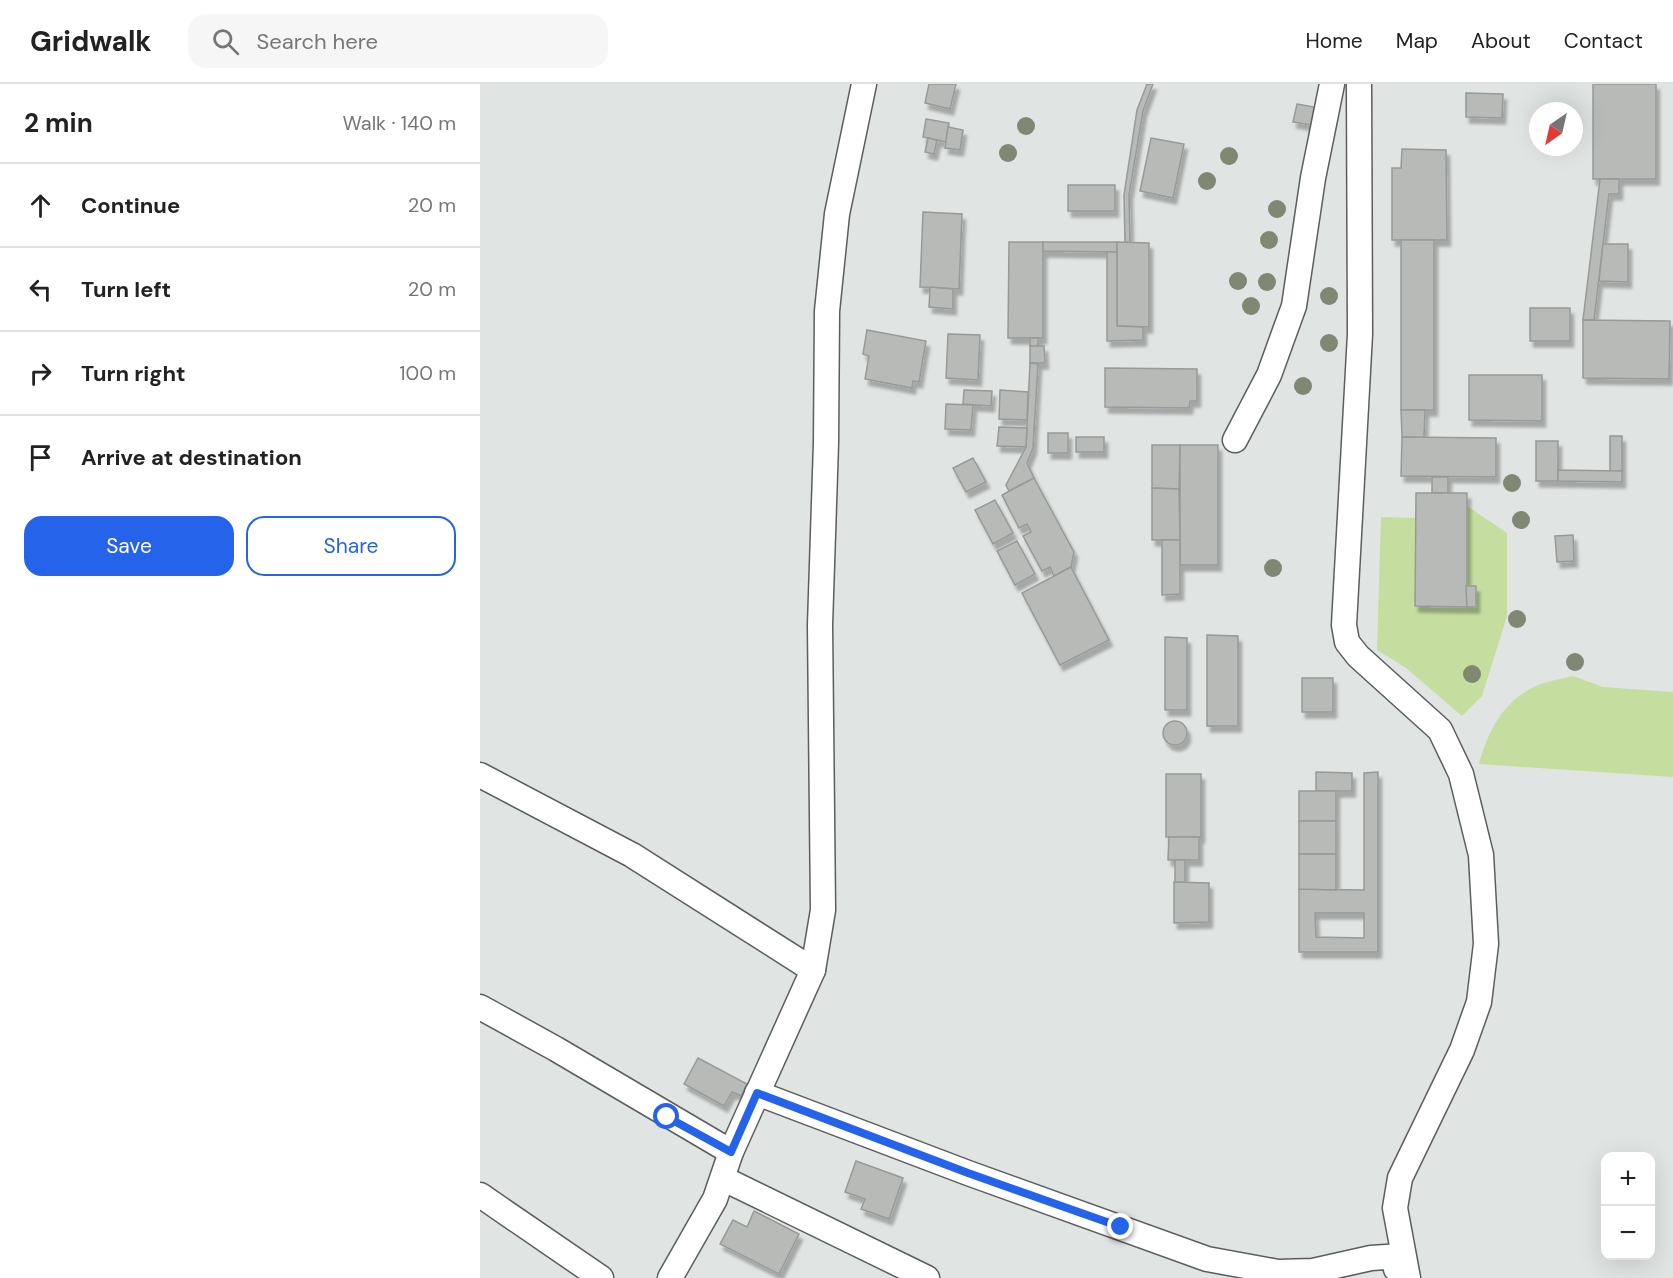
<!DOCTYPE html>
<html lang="en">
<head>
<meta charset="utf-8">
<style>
  body { margin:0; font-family:"DM Sans",sans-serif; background:#f6f6f6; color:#222 }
  .controls { position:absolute; right:18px; bottom:18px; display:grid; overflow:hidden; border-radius:12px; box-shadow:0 6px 24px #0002 }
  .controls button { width:54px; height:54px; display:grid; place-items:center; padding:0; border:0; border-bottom:2px solid #e0e0e0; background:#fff; color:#222; font:30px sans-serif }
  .compass { position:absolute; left:1049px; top:18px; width:54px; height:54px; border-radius:50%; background:#fff; box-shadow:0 6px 24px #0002; rotate:214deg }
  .stop { position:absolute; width:18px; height:18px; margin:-14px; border:4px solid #2563eb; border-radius:50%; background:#fff }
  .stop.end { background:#2563eb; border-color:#fff; box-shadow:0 2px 6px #0008 }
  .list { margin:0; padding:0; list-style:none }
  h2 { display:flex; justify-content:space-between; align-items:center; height:78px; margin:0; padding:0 24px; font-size:26px }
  h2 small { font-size:20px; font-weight:400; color:#767676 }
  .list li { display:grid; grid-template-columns:39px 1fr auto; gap:18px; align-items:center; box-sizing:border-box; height:84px; padding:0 24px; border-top:2px solid #e0e0e0 }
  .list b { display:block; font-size:22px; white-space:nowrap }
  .list em { font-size:20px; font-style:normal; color:#767676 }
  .actions { display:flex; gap:12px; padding:18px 24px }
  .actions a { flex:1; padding:14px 0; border:2px solid #2563eb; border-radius:18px; text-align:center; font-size:21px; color:#2563eb }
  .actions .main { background:#2563eb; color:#fff }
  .icon { flex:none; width:33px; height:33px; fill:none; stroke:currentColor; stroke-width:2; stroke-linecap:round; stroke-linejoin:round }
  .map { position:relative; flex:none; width:1193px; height:1194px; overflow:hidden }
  header { display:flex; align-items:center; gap:36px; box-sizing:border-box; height:84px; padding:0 30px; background:#fff; border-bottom:2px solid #e0e0e0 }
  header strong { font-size:28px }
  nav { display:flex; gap:33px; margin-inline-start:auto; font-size:21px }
  .search { width:420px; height:54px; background:#f6f6f6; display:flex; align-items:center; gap:15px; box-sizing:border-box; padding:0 21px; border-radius:18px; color:#767676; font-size:22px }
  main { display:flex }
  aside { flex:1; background:#fff }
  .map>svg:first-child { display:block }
  .green { fill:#c5dea0 }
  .building { fill:#b7bab7; stroke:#979a98; stroke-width:1.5; fill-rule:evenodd; filter:url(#shadow) }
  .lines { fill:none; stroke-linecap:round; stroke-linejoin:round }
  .street-casing { stroke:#5b5e5d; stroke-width:27 }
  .street { stroke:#fff; stroke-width:24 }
  .tree { fill:#7f8873 }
  .route { stroke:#2563eb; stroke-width:8 }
</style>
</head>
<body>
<header>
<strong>Gridwalk</strong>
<div class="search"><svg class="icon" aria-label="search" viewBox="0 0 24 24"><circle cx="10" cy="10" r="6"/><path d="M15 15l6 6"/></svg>Search here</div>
<nav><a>Home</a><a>Map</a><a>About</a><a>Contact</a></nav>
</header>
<main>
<aside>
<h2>2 min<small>Walk · 140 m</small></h2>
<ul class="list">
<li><svg class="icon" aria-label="ahead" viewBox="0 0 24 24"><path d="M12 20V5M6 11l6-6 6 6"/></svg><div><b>Continue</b></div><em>20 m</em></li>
<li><svg class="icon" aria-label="left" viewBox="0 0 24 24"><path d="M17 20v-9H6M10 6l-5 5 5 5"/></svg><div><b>Turn left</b></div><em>20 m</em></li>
<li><svg class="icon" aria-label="right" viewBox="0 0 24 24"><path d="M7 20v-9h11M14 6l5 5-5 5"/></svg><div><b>Turn right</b></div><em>100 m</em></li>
<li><svg class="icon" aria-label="arrive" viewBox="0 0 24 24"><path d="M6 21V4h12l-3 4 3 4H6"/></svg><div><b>Arrive at destination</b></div></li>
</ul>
<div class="actions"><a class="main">Save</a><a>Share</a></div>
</aside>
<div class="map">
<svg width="1193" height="1194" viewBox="0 0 1193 1194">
  <defs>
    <filter id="shadow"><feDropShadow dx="3.5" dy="6" stdDeviation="1.5" flood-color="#0004"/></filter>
  </defs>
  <rect width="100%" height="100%" fill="#e0e4e3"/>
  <!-- green -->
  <g class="green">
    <path d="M987,422L1027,449V532L1002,612L982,632L926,584L897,566L901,433L935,434L936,522L996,523V502H986Z"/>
    <path d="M1093,592L1123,603L1193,608V693L999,680C1008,647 1023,617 1056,602C1067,597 1081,595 1093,592Z"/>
  </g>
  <!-- building -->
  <g class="building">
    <path d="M449,0H476L470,25L445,19Z"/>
    <path d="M667,0H673L663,27L649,111L650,159L645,158L644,111L657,26Z"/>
    <rect x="1113" y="0" width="63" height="95"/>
    <path d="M986,9L1023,10L1022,34L986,33Z"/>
    <path d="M817,20L834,23L831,41L813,38Z"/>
    <path d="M446,35L469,39L466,58L443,53Z"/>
    <path d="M468,43L483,46L480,66L465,64Z"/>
    <path d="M448,54L457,56L454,70L445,68Z"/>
    <path d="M671,54L704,60L693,114L660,107Z"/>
    <path d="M922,65L966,66L967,156H912V84H921Z"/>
    <path d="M1120,95H1139V110H1129L1114,236H1103Z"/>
    <rect x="588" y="101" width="47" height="26"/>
    <path d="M443,128L482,130L479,205L440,203Z"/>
    <rect x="921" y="156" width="33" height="170"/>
    <path d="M529,158H563V254H528Z"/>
    <path d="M563,158H637V168L563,167Z"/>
    <path d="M637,158L669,159V243L637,242Z"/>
    <path d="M1123,160H1148V198L1119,197Z"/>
    <path d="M627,168H637V242L663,243V256L627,257Z"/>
    <path d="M450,203L473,205V225L449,223Z"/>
    <rect x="1050" y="224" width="40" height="33"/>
    <path d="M1103,236L1190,237L1189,295L1103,294Z"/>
    <path d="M387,246L446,257L439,298L433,297L432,304L385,295L389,272L383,270Z"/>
    <path d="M468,250L500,251L498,296L466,294Z"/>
    <rect x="550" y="254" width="8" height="8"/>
    <path d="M550,262H564L565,279H550Z"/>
    <path d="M550,279L558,280L553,364L547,379L554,394L529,407L526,401L546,363Z"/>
    <path d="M625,284L717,285V317H710L709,324L625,323Z"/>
    <path d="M989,291H1062V337L989,336Z"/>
    <path d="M484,306L512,307L511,322L483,320Z"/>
    <path d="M520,306L548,308L547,336L519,335Z"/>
    <path d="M466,320L493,321L491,346L465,345Z"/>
    <path d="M921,326H945L944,354L922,353Z"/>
    <path d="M519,343L547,344L546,363L517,362Z"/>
    <rect x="568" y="349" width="20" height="20"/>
    <rect x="1130" y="352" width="12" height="35"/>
    <rect x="596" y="353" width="28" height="15"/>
    <path d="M922,353L1016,354V393L921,392Z"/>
    <rect x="1056" y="357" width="22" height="40"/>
    <path d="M672,361H700L699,405L672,404Z"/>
    <rect x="700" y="361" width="38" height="120"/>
    <path d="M493,374L506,398L486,408L473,384Z"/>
    <path d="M1078,386L1142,387V398L1078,397Z"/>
    <rect x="952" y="393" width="16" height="16"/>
    <path d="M554,394L594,468L591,483L574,492L570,483L562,487L543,452L551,448L547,440L539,444L522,411Z"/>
    <path d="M672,404L699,405L700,456H672Z"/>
    <path d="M936,409H987V523L935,522Z"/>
    <path d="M515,416L533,449L513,460L495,426Z"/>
    <path d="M1093,451L1094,477L1077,478L1075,452Z"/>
    <path d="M682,456H700V510L682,511Z"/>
    <path d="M537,457L555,490L535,501L517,467Z"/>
    <path d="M591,483L629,556L580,581L542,509Z"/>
    <path d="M986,502H996V523H987Z"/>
    <path d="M727,551L758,552V642H727Z"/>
    <path d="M685,553L707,554V626H685Z"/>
    <rect x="822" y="594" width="31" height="34"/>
    <circle cx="695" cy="649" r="12"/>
    <path d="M836,688L872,689V707H836Z"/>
    <path d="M898,688V868H819V805L884,806V689ZM835,829H884V854L836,853Z"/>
    <rect x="686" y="690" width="35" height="63"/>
    <rect x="819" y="707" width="37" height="30"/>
    <rect x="819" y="737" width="37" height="33"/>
    <path d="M689,753H719V776H688Z"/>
    <path d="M819,770H856V806L819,805Z"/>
    <path d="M695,776H705V798L695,799Z"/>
    <path d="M694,798L729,799V838L694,839Z"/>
    <path d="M218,974L267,1000L261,1012L252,1008L244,1022L204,1000Z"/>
    <path d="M376,1077L423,1094L409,1135L381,1125L385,1115L365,1108Z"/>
    <path d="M274,1127L319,1150L299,1190L240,1160L253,1136L267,1143Z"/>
  </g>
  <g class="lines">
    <defs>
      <g id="street">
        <path d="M879,0L880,250L864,541L867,558L878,572L960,646L981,690L1001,771L1006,860L999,918L982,966L920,1094L915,1124L928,1194"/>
        <path d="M755,356L789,291L814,222L833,94L852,0"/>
        <path d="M0,691L152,771L333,886"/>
        <path d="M0,923L76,965L251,1068"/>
        <path d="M277,1009L488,1089L727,1175L798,1188L833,1187L891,1174L922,1172L916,1185"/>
        <path d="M244,1095L447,1194"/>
        <path d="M0,1111L121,1194"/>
        <path d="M190,1194L235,1115L251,1068L333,886L343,826L340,541L346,359L347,227L357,130L384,0"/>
      </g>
    </defs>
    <!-- street casing -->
    <use href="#street" class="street-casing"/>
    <!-- street -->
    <use href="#street" class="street"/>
  </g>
  <!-- trees -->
  <g class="tree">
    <circle cx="546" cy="42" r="9"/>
    <circle cx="528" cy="69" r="9"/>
    <circle cx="749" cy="72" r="9"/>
    <circle cx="727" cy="97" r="9"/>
    <circle cx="797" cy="125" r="9"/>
    <circle cx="789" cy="156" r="9"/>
    <circle cx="758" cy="197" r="9"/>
    <circle cx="787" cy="198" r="9"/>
    <circle cx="849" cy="212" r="9"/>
    <circle cx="771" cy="222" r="9"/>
    <circle cx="849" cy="259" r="9"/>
    <circle cx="823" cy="302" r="9"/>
    <circle cx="1032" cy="399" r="9"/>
    <circle cx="1041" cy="436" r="9"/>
    <circle cx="793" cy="484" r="9"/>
    <circle cx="1037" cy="535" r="9"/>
    <circle cx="1095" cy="578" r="9"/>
    <circle cx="992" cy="590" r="9"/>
  </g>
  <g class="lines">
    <!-- route -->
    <path class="route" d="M187,1033L251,1068L277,1009L488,1089L641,1143"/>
  </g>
</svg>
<div class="controls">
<button>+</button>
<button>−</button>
</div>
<svg class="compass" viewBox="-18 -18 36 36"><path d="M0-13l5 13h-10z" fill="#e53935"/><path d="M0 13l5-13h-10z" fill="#767676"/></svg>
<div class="stop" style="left:187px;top:1033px"></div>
<div class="stop end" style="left:641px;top:1143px"></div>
</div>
</main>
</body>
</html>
